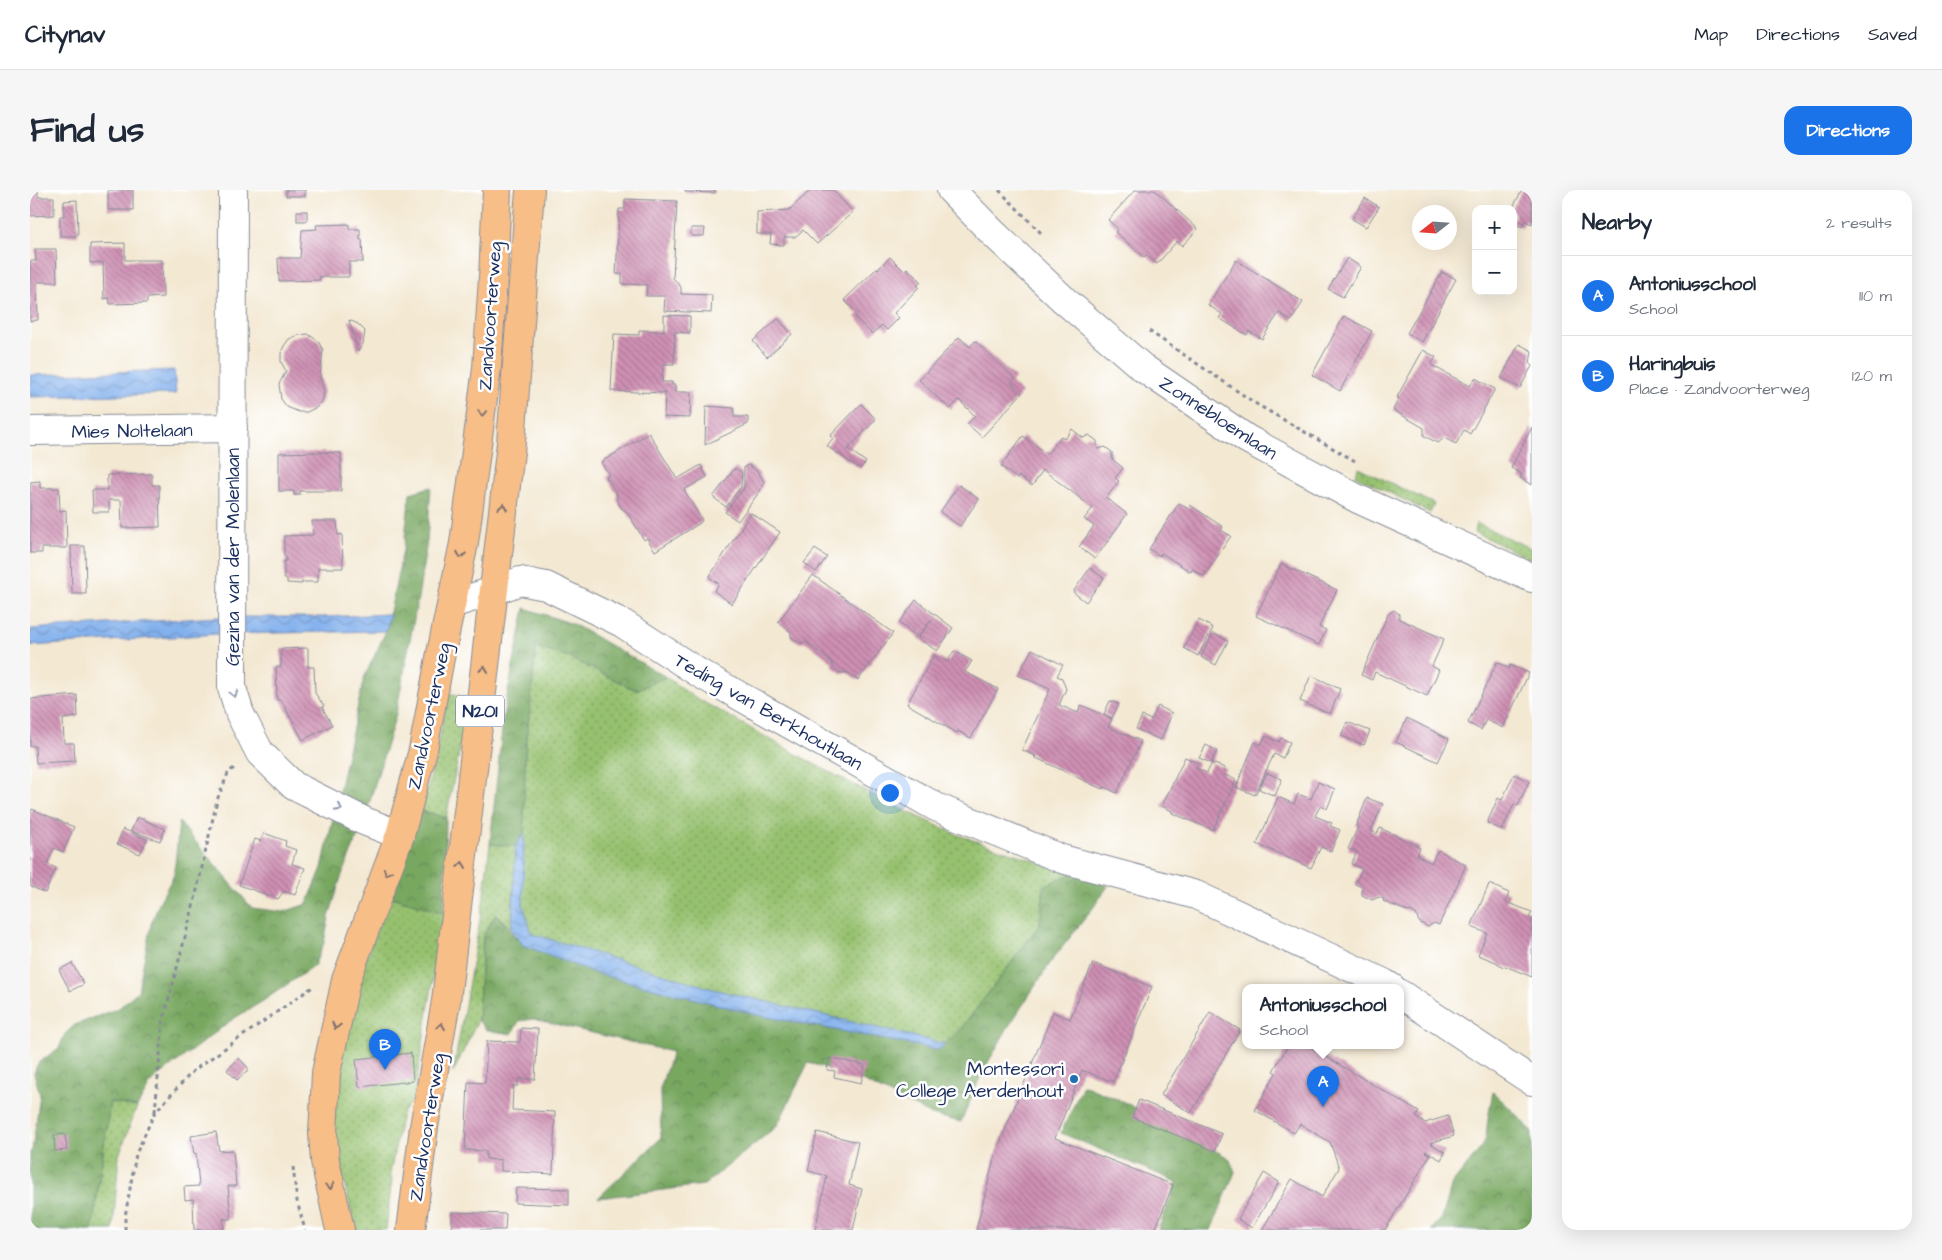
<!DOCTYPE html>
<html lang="en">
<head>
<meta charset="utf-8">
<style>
  body { margin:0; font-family:"Architects Daughter",sans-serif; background:#f6f6f7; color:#1f2937 }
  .controls { position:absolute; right:15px; top:15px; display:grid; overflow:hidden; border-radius:10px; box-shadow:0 5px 20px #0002 }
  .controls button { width:45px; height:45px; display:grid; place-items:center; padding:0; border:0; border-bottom:1px solid #e0e1e3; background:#fff; color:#1f2937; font:25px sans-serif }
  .compass { position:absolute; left:1382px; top:15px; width:45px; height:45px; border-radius:50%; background:#fff; box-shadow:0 5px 20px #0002; rotate:253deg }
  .you { position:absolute; left:859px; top:602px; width:18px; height:18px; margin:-12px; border:4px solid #fff; border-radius:50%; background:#1a73e8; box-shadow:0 0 0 8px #1a73e833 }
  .badge { display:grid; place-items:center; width:32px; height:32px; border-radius:50%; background:#1a73e8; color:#fff; font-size:16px; font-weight:700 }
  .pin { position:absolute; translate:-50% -41px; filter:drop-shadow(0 1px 2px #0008) }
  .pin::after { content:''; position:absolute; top:26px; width:18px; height:15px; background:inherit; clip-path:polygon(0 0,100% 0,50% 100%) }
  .popup { position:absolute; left:1212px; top:794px; width:162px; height:65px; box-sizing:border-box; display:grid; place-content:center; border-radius:10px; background:#fff; filter:drop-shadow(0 1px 4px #0005); font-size:16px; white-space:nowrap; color:#747a83 }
  .popup b { font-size:19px; color:#1f2937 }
  .popup::after { content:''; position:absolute; left:50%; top:100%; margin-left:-10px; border:10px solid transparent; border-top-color:#fff }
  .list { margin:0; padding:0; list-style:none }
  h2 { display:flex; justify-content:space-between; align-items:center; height:65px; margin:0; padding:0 20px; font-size:21px }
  h2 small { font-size:16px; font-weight:400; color:#747a83 }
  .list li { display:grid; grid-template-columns:32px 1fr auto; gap:15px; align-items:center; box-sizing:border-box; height:80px; padding:0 20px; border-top:1px solid #e0e1e3 }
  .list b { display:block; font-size:19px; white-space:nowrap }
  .list p { margin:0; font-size:16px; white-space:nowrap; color:#747a83 }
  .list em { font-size:16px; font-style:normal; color:#747a83 }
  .map { position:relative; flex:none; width:1502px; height:1040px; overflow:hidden; border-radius:15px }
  header { display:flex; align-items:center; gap:30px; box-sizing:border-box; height:70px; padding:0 25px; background:#fff; border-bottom:1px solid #e0e1e3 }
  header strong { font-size:24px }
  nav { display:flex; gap:28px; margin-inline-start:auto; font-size:18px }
  .intro { display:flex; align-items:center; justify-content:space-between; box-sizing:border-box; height:120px; padding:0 30px }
  h1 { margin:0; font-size:35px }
  .button { padding:12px 22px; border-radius:15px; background:#1a73e8; color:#fff; font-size:18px; font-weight:700 }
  main { display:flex; gap:30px; padding:0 30px }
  aside { flex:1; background:#fff; border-radius:15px; box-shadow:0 5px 20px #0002 }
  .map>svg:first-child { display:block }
  .grass { fill:url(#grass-dots); stroke:#587866 }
  .forest { fill:url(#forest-crowns); stroke:#4a6b60 }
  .water { fill:url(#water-waves); stroke:#4f70a6 }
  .building { fill:url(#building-back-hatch) }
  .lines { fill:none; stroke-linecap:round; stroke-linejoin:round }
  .minor-casing { stroke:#878c98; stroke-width:30 }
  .tertiary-casing { stroke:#878c98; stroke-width:30 }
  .primary-casing { stroke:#878c98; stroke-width:30 }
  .path { stroke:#878c98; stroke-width:3; stroke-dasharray:4 4; stroke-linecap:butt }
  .minor { stroke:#fff; stroke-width:28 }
  .tertiary { stroke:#fff; stroke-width:28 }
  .primary { stroke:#f7be87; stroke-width:28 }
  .oneway { stroke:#7e6f70 }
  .oneway2 { stroke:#8d97ae }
  .poi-dot { fill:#1f6fb2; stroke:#fff; stroke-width:2 }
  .labels { text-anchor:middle; stroke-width:5; stroke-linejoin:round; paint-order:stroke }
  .shield { fill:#fff; stroke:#5f6d8e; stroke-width:1 }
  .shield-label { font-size:18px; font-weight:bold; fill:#1b2f5e }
  .street-label { font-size:19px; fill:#1b2f5e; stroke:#fff }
  .poi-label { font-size:19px; fill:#1b2f5e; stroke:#fff; text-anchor:end }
</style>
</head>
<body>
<header>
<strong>Citynav</strong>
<nav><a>Map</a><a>Directions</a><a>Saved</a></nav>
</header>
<div class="intro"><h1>Find us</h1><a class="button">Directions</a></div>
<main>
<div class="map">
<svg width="1502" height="1040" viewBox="0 0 1502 1040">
  <defs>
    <pattern id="grass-dots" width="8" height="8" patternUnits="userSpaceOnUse" patternTransform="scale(1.25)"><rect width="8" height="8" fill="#96c16e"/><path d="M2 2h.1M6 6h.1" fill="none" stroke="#7a9d5e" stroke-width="1.8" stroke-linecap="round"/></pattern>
    <pattern id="forest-crowns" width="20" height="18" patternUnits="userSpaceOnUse" patternTransform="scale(1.25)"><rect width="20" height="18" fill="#78a761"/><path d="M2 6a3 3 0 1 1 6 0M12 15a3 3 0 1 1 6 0" fill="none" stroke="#628853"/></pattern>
    <pattern id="water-waves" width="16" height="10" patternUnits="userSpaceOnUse" patternTransform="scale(1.25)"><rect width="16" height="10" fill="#83b1ed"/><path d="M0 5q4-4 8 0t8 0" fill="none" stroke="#6a90c3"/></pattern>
    <pattern id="building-back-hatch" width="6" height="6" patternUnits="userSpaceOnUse" patternTransform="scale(1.25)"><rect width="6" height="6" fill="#cf90b3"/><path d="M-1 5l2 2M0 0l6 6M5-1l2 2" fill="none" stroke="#a77695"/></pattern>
  </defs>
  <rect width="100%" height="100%" fill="#fff"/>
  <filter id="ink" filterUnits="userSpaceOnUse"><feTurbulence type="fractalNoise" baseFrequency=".02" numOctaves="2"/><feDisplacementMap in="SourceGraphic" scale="10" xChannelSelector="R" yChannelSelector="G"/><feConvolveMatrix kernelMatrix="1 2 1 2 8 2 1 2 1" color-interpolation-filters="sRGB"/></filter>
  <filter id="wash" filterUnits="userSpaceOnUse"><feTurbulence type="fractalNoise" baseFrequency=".0096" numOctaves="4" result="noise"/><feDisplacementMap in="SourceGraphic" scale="20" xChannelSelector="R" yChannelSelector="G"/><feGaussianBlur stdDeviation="1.12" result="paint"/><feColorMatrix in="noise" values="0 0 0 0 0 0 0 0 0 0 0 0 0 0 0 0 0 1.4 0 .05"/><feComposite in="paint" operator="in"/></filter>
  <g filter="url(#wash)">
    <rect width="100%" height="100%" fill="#f3e8d2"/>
    <!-- grass -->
    <g class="grass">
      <path d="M1328,277L1404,314L1400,323L1326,286Z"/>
      <path d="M1446,333L1502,359V370L1444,342Z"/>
      <path d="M506,458L536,466L606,500L636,487L661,505L786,575L859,613L928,645L1042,683L1014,696L1010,735L931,839L915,854L686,800L502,744L493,715L495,564Z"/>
      <path d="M419,503L440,508L416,628L389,620L397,601Z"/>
      <path d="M460,654L486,656L482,740L466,724L453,746L448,830L423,883L453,712Z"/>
      <path d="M359,706L414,723L384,907L372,923L360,984L362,989L356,1040H326L302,944L317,821Z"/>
      <path d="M80,912L107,917L89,965L83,1040H62Z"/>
    </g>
    <!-- forest -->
    <g class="forest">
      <path d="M401,297L397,351L388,408L366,524L334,631L310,690L299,727L294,753L284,776L233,811L203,829L122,891L107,917L80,912L62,1040H0V962L2,961L10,905L4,883L8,873L29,858L35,844L45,835L89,818L108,801L121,734L130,711L144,685L149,632L222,718L253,722L277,714L292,678L334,488L356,441L374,355L380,303Z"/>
      <path d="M495,418L543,434L636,487L606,500L536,466L506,458L495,564L494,643L486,656L460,654L474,521Z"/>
      <path d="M389,620L416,628L414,723L359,706Z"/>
      <path d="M1042,683L1078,696L1063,718L1023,769L977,839L952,883L931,932L902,925L816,883L778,873L747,936L674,995L568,1008L631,948L630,899L642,862L504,829L489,831L482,844L456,840L448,830L453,746L466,724L493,755L565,783L728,825L908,860L931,839L1010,735L1014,696Z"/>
      <path d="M1053,895L1094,912L1199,968L1205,982L1181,1040H1128L1147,992L1031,943Z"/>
      <path d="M1463,902L1495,933L1502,943V1033L1493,1040H1401L1412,1028L1422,994L1451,958L1456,948L1458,928Z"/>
    </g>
    <!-- water -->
    <g class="water">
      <path d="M144,180L146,204L0,207V185Z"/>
      <path d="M360,424L356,441L188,444L0,456V439L187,427H293Z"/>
      <path d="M494,643L493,715L502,744L686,800L915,854L908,860L728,825L565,783L493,755L482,740L486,656Z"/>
    </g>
    <g id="blocks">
      <!-- building -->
      <g class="building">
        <path d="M0,0H8V7H24V25L0,26Z"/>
        <rect x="78" y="0" width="25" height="20"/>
        <rect x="256" y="0" width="19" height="6"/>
        <path d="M655,0H685V3L655,2Z"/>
        <path d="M781,0H803L823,22L787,54L773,40L765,47H754V55L740,54L741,44H727V22L759,20Z"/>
        <path d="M1105,0H1125L1168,39L1152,56L1147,51L1127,74L1116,65L1114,67L1085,42L1088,39L1078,30Z"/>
        <path d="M1492,0L1502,3V34L1495,31L1492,37L1483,33L1485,24L1482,19Z"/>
        <path d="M1335,8L1349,17L1336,37L1322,29Z"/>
        <path d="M595,9L647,11L643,88L651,97V104L682,105L681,123L634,121L635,106H616L617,95L592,94V84H586L587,66L589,19H595Z"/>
        <path d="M47,10L48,46H30V26H34V11Z"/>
        <rect x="267" y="21" width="10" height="10"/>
        <path d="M319,34V39H330V50L332,49L333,72H319V87H289L290,90L249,91L248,68H270L272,40L287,39L286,35Z"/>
        <path d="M661,38H675L674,46H661Z"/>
        <path d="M95,53V70H132L133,107L117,108V113L80,114L79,108L74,109L73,72L60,73V54Z"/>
        <path d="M5,59H26L27,92H7L8,130L0,131V71H6Z"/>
        <path d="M860,67L874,81L877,78L891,92L887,96L889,97L864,123L869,128L857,140L852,135L842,144L825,127L828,124L814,110L847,78L848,79Z"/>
        <path d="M1317,68L1331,77L1313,107L1298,99Z"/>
        <path d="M1206,70L1273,112L1261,131L1249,123L1232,149L1219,141L1217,145L1189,128L1192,124L1178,115Z"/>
        <path d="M1412,82L1426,89L1392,152L1377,143Z"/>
        <path d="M634,125L660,126V143L645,142L644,174H633L632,192H642V195H645V202H661L660,228L634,227L635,203L581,201L584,144L609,145V140L634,141Z"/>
        <path d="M1314,126L1342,141L1310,201L1282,185Z"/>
        <path d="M748,129L762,144L737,167L723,151Z"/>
        <path d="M319,130L328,134L335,141L333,154L328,161Z"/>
        <path d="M278,144L288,151L293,160L290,186L294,202L292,212L287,217L277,222H269L257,217L251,209L249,194L256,181L251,172V163L254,156L259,149L269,145Z"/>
        <path d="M929,147L940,157L945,151L985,188L981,193L992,203L952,247L937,234L945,226L929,210L920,219L889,190Z"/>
        <path d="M1489,154L1502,161L1500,174L1502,176L1490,198L1471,188Z"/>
        <path d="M1393,160L1406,167L1401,175L1423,187L1440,196L1445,188L1465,199L1440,244L1434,240L1426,254L1414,248L1408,253L1394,246V238L1363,220L1369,208L1367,207Z"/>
        <path d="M831,214L846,229L818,259L836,272L830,279L797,256L803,248L800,246Z"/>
        <path d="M676,216L704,218V227H718V234L675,255Z"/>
        <path d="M1502,237V295L1490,288L1492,284L1481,278Z"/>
        <path d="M1042,239L1053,248L1059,245L1067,251V257L1069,259L1075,257L1082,262V269L1093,278L1085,288L1089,291L1076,308L1097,324L1065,369L1049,357L1064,336L1054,329L1063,318L1013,280L1002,296L989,286L987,289L971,276L993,246L1017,264L1031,246L1035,249Z"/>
        <path d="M619,243L647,289L671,275L677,287L654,300L672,330L670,333L625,361L617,348L614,350L597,322L591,318L587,310V304L576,287L579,285L571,272Z"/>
        <path d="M287,262L311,263V301H270V305H264V301H249V263Z"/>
        <path d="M718,275L728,282L734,292L730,301L708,331L695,322L714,298V277Z"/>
        <path d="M705,278L712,283L711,297L696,317L683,307Z"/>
        <path d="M122,284V295H129L130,337L92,338L91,310H79V322H63L62,300H77V285Z"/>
        <path d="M10,291V298H29L30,321L36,320L37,358H12V363H0V292Z"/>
        <path d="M929,295L949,309L930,336L910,322Z"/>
        <path d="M1149,313L1158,319L1160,315L1193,337L1191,340L1201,346L1174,386L1162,379L1161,382L1131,363L1130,366L1119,359Z"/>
        <path d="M721,323L750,342L702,414L684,401L689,394L679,387Z"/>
        <path d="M282,331H307L308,345L312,344L313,378H288V392H272V394L257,393V389H254V371H256V367H254V346L283,345Z"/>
        <path d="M41,356H55L56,404H42Z"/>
        <path d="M785,359L797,367L786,382L774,373Z"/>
        <path d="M1251,374L1307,400L1289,437L1296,440L1289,455L1226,426Z"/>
        <path d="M1060,378L1074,388L1056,412L1043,402Z"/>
        <path d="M783,385L863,443L828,490L817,482L811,483L803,477L802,472L776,452L770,453L761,447V442L748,432Z"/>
        <path d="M886,410L923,438L907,461L888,448L902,429L888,447L869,433Z"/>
        <path d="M1364,420L1369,424V429L1414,449L1402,476L1409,480L1397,506L1345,482L1342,490L1331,485L1358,424Z"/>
        <path d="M1169,430L1183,438L1168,466L1154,458Z"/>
        <path d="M1183,443L1198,451L1186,475L1171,467Z"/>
        <path d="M278,458V477H284L285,503L294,516L292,517L302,535L273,550L251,510H247L246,477H251V459Z"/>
        <path d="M1002,459L1033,475L1027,486L1032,488L1036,499L1029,515L1048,523L1051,515L1082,529L1078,537L1111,551L1087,603L1074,597L1072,599L1004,567L1006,566L992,560L1020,499L988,485Z"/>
        <path d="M924,461L942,471L935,482L968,499L941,548L928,541L927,543L877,514L904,465L917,472Z"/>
        <path d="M1467,472L1479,478L1480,475L1499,483L1473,538L1456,530L1451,540L1438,533Z"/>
        <path d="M1281,485L1310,499L1300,524L1270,511Z"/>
        <path d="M47,505L48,527L33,529L34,553H44L45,571L6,573L5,556H0V509Z"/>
        <path d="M1080,511L1089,514L1082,528L1074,524Z"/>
        <path d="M1128,516L1142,523L1131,550L1106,539L1112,526L1121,530Z"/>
        <path d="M1377,528L1419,549L1408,572L1366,552Z"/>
        <path d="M1317,532L1340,541L1334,555L1311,546Z"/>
        <path d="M1235,546L1249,552L1251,548L1260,552L1253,568L1244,564L1225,605L1206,597L1225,552L1231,555Z"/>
        <path d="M1176,555L1187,561L1181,573L1169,568Z"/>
        <path d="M1155,567L1168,573L1166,578L1177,583L1182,573L1195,578L1193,584L1206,590L1183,640L1142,623V621L1132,616Z"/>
        <path d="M1237,583L1252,589L1245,606L1229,599Z"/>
        <path d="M1484,584L1499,591L1488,616L1484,614L1472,640L1457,633L1468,608L1472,610Z"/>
        <path d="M1288,592L1305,599L1297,619L1290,616L1285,626L1302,633L1300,636L1310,640L1301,661L1291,657L1281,678L1227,654L1248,607L1264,614L1268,604L1281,609Z"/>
        <path d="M1337,608L1353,614L1341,641L1347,644L1350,638L1378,651L1390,658L1387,665L1401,673L1408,660L1436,675L1409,735L1404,733L1398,737L1389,732L1386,724L1380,721L1379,722L1353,711L1354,709L1349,707L1342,710L1332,705V697L1325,694L1332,679L1321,674L1327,662L1318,659L1328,637L1326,636Z"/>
        <path d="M2,619L44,637L33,662L24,658L17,674L26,678L15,703L0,696V624Z"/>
        <path d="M107,627L135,639L130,651L101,641Z"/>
        <path d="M93,639L117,649L110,664L87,654Z"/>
        <path d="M234,643L256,651L255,656L266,660L262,674L275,678L265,705L254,701L248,709L209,695L225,649L231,651Z"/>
        <path d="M1459,694L1479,703L1476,712L1502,722L1499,728L1502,729V787L1475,776L1473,777L1466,772L1448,765L1457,743L1441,737Z"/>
        <path d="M42,773L54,794L40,801L29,780Z"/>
        <path d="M1063,773L1122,797L1083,892L1052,880L1025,948L1143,995L1125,1040H946L965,965L1023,822L1040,829Z"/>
        <path d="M1180,822L1210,840L1161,923L1131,905Z"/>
        <path d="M491,838L508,839L505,889H488V896H483L482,920L525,922L523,984L471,981V970L456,969V961L435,960L438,892L455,893L457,851L490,852Z"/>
        <path d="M1258,856H1278L1389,922L1386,927L1395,933L1418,926L1424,946L1400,953L1415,962L1411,970L1396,961L1395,962L1400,965L1355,1040H1232L1262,989L1292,1007L1309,978L1300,952L1270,934L1264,943L1225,920L1246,883L1243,881Z"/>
        <path d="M381,863L383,891L329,897L326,869Z"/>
        <path d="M209,868L219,879L207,890L197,880Z"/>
        <path d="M799,868L835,875L831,893L804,887L805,881L797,880Z"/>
        <path d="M1109,910L1192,944L1185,961L1102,927Z"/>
        <path d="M186,942L189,961L203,960L206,996H198L201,1029H193L194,1040H164L163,1009L155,1010L154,997L169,996L166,963L164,964L161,946Z"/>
        <path d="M787,942L828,952L819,995L832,999L823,1040H785L797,986L778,981Z"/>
        <path d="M35,944L37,960L25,961L24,945Z"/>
        <path d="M1234,983L1249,992L1222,1038L1208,1029Z"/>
        <path d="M486,998L539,999V1015L485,1013Z"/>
        <path d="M422,1022L476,1024L475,1040H422Z"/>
      </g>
    </g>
  </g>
  <g filter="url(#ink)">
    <use href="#blocks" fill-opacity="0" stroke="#878c98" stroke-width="1"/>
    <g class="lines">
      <defs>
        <g id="minor">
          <path d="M203,0L202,498L210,524L230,563L264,596L334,631L370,645"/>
          <path d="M0,241L203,238"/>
          <path d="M422,414L463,401L490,391L516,396L592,433L669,483L906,617L1032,669L1166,705L1354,793L1362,798"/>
          <path d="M1370,804L1502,891"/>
        </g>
        <path id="tertiary" d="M921,0L963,43L1034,110L1113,178L1217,249L1328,309L1502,388"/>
        <g id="primary">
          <path d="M310,1040L295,971L293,944L296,883L316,790L370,645L393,560L410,468L434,353L457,178L463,88L467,0"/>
          <path d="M381,1040L394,937L416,811L481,253L500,0"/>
        </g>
      </defs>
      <!-- minor casing -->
      <use href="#minor" class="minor-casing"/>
      <!-- tertiary casing -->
      <use href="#tertiary" class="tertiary-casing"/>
      <!-- primary casing -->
      <use href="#primary" class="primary-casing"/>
      <!-- path -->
      <g class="path">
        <path d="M969,0L1011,43"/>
        <path d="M1119,141L1228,215L1325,271"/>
        <path d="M125,922L133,831L164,713L187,610L199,581L205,578"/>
        <path d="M263,977L267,1011L275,1040"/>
        <path d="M95,1040V1027L106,964L125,922L164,880L284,796"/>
      </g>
      <!-- minor -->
      <use href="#minor" class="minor"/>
      <!-- tertiary -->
      <use href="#tertiary" class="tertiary"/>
      <!-- primary -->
      <use href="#primary" class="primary"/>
    </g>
    <!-- one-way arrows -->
    <defs><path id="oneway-chevron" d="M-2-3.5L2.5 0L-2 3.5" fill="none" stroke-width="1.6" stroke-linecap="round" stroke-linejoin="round" transform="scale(1.25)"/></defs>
    <g class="oneway">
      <use href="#oneway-chevron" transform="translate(452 223) rotate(97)"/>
      <use href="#oneway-chevron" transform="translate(473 317) rotate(-83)"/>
      <use href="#oneway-chevron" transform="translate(431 365) rotate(101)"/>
      <use href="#oneway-chevron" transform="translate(454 479) rotate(-84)"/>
      <use href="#oneway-chevron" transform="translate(432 675) rotate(-83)"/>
      <use href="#oneway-chevron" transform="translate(357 682) rotate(111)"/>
      <use href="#oneway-chevron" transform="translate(306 836) rotate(103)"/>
      <use href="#oneway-chevron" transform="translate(411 836) rotate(-80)"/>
      <use href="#oneway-chevron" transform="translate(300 996) rotate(78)"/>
    </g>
    <g class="oneway2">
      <use href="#oneway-chevron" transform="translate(204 504) rotate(75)"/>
      <use href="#oneway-chevron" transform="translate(309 618) rotate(27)"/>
    </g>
  </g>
  <!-- markers -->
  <circle class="poi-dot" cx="1044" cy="889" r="5"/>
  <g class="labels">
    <!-- shield labels -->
    <rect class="shield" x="426" y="505.5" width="48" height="31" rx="4"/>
    <g class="shield-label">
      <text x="450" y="527">N201</text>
    </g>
    <!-- street labels -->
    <g class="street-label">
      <text transform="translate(459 126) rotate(-86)" y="7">Zandvoorterweg</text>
      <text transform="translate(1189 227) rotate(33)" y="7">Zonnebloemlaan</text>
      <text transform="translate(102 240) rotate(-1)" y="7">Mies Noltelaan</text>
      <text transform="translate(202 367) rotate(-90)" y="7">Gezina van der Molenlaan</text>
      <text transform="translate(739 521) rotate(30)" y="7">Teding van Berkhoutlaan</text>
      <text transform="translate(398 526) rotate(-78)" y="7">Zandvoorterweg</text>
      <text transform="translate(396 937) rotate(-81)" y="7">Zandvoorterweg</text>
    </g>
    <!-- poi labels -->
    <g class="poi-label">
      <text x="1034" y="885">Montessori<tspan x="1034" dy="22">College Aerdenhout</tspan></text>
    </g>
  </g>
</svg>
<div class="controls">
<button>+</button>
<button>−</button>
</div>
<svg class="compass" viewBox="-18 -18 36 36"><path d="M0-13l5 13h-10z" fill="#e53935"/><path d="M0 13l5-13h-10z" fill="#747a83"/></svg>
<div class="you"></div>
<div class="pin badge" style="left:1293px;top:917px">A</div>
<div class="popup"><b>Antoniusschool</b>School</div>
<div class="pin badge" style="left:355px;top:880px">B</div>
</div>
<aside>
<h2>Nearby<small>2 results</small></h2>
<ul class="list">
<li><span class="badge">A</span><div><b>Antoniusschool</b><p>School</p></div><em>110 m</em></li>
<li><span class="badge">B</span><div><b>Haringbuis</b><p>Place · Zandvoorterweg</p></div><em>120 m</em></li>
</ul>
</aside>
</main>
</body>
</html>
